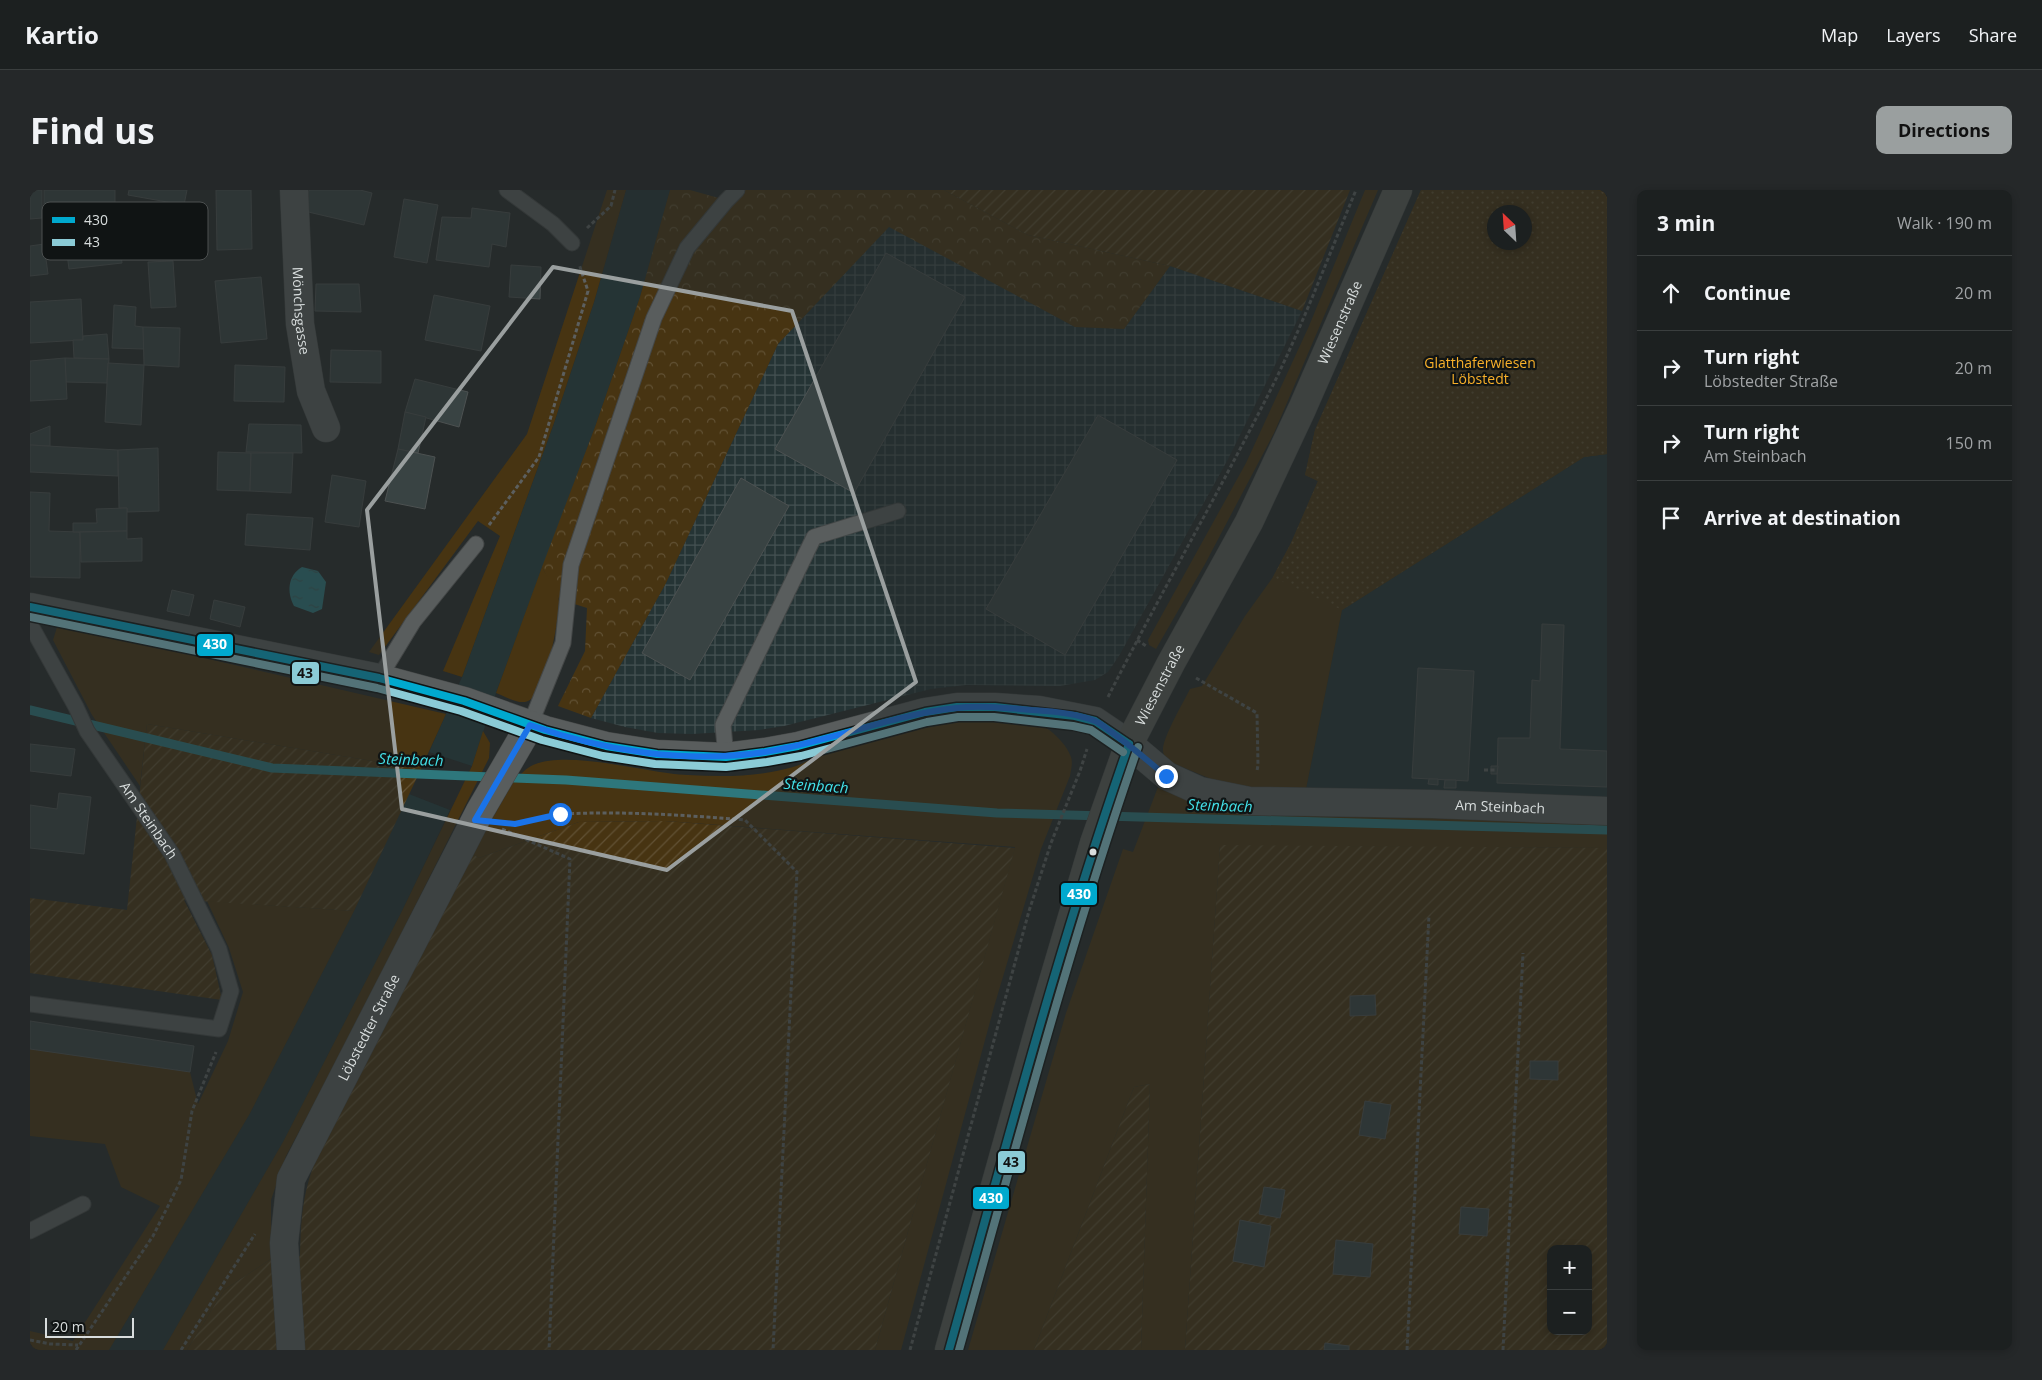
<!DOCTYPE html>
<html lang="en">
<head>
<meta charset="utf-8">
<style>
  body { margin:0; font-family:"Open Sans",sans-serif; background:#252829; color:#f1f3f6 }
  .controls { position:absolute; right:15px; bottom:15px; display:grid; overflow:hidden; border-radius:10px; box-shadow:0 2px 8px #0003 }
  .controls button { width:45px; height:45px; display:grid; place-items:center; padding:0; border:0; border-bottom:1px solid #3a3e3e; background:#1c2020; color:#f1f3f6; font:25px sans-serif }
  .compass { position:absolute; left:1457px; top:15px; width:45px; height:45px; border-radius:50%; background:#1c2020; box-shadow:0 2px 8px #0003; rotate:335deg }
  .scale { position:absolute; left:15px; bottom:12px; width:89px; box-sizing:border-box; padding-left:5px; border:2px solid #d8dddd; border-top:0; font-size:14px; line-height:18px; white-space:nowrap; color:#d8dddd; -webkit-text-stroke:4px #101414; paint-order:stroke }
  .stop { position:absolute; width:15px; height:15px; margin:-11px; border:4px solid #1a73e8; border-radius:50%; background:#fff }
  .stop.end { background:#1a73e8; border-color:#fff; box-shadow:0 1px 5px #0008 }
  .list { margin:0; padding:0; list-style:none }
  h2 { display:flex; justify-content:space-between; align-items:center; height:65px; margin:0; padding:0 20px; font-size:21px }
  h2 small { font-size:16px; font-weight:400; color:#a0a3a5 }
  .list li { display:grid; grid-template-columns:32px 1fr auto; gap:15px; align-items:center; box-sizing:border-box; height:75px; padding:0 20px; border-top:1px solid #3a3e3e }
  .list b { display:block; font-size:19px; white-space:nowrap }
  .list p { margin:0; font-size:16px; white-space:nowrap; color:#a0a3a5 }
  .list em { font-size:16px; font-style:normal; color:#a0a3a5 }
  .icon { flex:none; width:28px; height:28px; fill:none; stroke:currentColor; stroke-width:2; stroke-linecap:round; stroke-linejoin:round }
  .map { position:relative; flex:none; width:1577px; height:1160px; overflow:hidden; border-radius:10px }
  header { display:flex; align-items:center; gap:30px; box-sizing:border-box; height:70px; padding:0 25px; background:#1c2020; border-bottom:1px solid #3a3e3e }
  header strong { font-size:24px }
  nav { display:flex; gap:28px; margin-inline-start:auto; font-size:18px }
  .intro { display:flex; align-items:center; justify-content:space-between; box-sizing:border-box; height:120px; padding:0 30px }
  h1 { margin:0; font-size:35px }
  .button { padding:12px 22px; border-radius:10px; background:#9a9f9f; color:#111; font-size:18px; font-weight:700 }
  main { display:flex; gap:30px; padding:0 30px }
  aside { flex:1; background:#1c2020; border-radius:10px; box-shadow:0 2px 8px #0003 }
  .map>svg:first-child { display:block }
  .built { fill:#253435 }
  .industrial { fill:url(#industrial-grid) }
  .grass { fill:#473412; fill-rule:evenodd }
  .forest { fill:url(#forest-crowns) }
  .park { fill:url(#park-dots); fill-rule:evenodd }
  .garden { fill:url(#garden-furrows); fill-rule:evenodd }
  .water { fill:url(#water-ripples) }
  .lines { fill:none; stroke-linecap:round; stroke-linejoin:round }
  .stream { stroke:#2e777c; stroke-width:9 }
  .building { fill:#394343; stroke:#4c5151 }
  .lane-casing { stroke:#444747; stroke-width:17 }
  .street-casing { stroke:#444747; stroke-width:29 }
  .secondary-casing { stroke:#444747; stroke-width:29 }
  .path { stroke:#5c5f5f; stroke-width:3; stroke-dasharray:4 2.5; stroke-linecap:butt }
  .lane { stroke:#595d5d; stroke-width:15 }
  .street { stroke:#595d5d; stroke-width:28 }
  .secondary { stroke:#595b57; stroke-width:28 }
  .bus-1-casing { stroke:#101414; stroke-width:11 }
  .bus-2-casing { stroke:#101414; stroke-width:11 }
  .bus-1 { stroke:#00a9ce; stroke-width:8 }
  .bus-2 { stroke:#8bcbd6; stroke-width:8 }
  .route { stroke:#1a73e8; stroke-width:6 }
  .marked { fill:none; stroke:#9a9f9f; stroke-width:4; stroke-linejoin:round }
  .bus-dot { fill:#d8dddd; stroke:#101414; stroke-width:2 }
  .labels { text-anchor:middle; stroke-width:4.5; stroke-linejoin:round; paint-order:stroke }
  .street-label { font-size:14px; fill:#d8dddd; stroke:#101414 }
  .park-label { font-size:14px; fill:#f8b02a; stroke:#101414 }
  .water-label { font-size:15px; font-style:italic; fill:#43e0e8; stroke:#101414 }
  .key { fill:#101414; stroke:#4c5050; stroke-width:1 }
  .key-label { font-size:14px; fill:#d8dddd }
  .line-badge { stroke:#101414; stroke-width:2 }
  .badge-label { font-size:14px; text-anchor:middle; font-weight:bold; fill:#fff }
  .pale-badge-label { font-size:14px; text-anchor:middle; font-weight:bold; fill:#111 }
</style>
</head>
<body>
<header>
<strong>Kartio</strong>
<nav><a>Map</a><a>Layers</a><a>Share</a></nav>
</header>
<div class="intro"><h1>Find us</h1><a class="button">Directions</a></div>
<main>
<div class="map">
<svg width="1577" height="1160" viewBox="0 0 1577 1160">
  <defs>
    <pattern id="industrial-grid" width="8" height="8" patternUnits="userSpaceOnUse" patternTransform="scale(1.25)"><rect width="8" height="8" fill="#253435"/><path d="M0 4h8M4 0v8" fill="none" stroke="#445152"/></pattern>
    <pattern id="forest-crowns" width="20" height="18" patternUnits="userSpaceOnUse" patternTransform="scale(1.25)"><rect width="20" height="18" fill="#473412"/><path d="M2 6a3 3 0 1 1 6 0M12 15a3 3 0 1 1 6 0" fill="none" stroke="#615134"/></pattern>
    <pattern id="park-dots" width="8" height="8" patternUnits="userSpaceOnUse" patternTransform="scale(1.25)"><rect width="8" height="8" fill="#473412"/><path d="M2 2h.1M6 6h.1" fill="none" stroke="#615134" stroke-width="1.8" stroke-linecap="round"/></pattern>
    <pattern id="garden-furrows" width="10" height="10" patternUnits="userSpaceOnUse" patternTransform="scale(1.25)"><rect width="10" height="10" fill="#473412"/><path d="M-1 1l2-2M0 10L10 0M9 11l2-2" fill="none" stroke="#615134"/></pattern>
    <pattern id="water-ripples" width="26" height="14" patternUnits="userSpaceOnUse" patternTransform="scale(1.25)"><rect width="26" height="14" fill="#2e777c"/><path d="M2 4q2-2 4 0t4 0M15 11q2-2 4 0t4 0" fill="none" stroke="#375f62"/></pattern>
  </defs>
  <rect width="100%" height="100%" fill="#262b2b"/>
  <!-- built -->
  <g class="built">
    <path d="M596,0H640L610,107L565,237L466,503L442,576L399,562L432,487L524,233L564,112Z"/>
    <path d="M1577,264V616L1275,604L1312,420L1554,267Z"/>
    <path d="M379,604L420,620L372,721L253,952L133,1160H79L219,925L324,721Z"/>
  </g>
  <!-- industrial -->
  <path class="industrial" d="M859,36L1045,137L1094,139L1140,76L1272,121L1197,271L1089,466L1078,482L1065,490L1030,496L936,495L901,499L754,536L729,540L662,544L628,543L595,537L561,528L636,393L748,154Z"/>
  <!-- grass -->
  <g class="grass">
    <path d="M577,0H596L564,112L524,233L432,487L413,481L470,346L448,331L349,465L339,462L497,244Z"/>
    <path d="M1335,0H1348L1244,243L1175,374L1126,459L1119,455L1118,450L1216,273L1279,136Z"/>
    <path d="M1391,0H1577V264L1554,267L1312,420L1275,604L1193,594L1138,571C1136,567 1133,565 1133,560C1132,549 1154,511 1160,499L1172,496L1215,426L1243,387L1261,353L1288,291L1275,285L1285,240ZM1464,22H1494V52H1464Z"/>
    <path d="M512,377C517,386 528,401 529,411C529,429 516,510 495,512C486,513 474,506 466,503Z"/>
    <path d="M28,434L416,524L391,579L117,534L110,596L62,525L23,450Z"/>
    <path d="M927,532C953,532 983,528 1009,535C1021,538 1037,555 1041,567C1043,573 1041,580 1040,586L1011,659L964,817L871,1160H845L985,657L635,631L549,632L449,668L442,664L484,591C489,586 494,580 501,576C536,558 618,584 658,585C693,587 729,587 763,577C774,574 784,567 794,564C838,550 882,539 927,532Z"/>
    <path d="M453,541L460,553L459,568L325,836L256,966L241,1010V1069L194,1100L157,1160H133L253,952L372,721L442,576Z"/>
    <path d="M1128,597L1173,614L1577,634V658L1190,656L1155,1160H1111L1120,894L1104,897L1004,1160H938L1036,823L1093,659L1103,662Z"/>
    <path d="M177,711L324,721L219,925L79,1160H0V1141L43,1151L130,1016L91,997L75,954L0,946V859L160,882L168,914L198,851L213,802L199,758Z"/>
  </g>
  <!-- forest -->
  <path class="forest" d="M640,0H660L696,10L707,0H914L998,45L1140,76L1094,139L1045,137L859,37L748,154L636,393L561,528L528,516L555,461L557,418L529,409L512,377L565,237L610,107Z"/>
  <!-- park -->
  <path class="park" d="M1391,0H1577V264L1554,267L1312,420L1243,387L1261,353L1288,291L1275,285L1285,240ZM1464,22H1494V52H1464Z"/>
  <!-- garden -->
  <g class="garden">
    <path d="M914,0H1320L1272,121L1140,76L998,45Z"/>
    <path d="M117,534L391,579L324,721L154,710L182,765L192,810L0,783V708L97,720Z"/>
    <path d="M635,631L985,658L845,1160H157L194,1100L241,1069L270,1066C271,1030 272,1006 285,972L442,664L449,668L549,632Z"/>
    <path d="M1190,655L1577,658V1160H1155ZM1521,1059H1558V1141H1521Z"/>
    <path d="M1120,894L1111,1160H1004L1104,897Z"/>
  </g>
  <!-- water -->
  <path class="water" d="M272,377L288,381L296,392L292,419L283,423L264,416C257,403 257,386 272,377Z"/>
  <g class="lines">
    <!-- stream -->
    <path class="stream" d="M0,520L242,578L536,590L967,623L1577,640"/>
  </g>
  <!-- building -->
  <g class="building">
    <path d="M0,0H12V28L0,29Z"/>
    <path d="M14,0H85V17L14,22Z"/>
    <path d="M99,0H157L154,15L98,5Z"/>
    <path d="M186,0H221L222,59L187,60Z"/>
    <path d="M279,0H330L342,3L334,35L274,21Z"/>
    <path d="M374,9L408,15L397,73L364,67Z"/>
    <path d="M85,17L92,73L39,79L36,56L51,54L48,21Z"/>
    <path d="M442,18L480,23L476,57L462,54L459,77L406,70L412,27L441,28Z"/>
    <path d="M14,54L18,84L0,86V56Z"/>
    <path d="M856,63L935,107L824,303L745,259Z"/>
    <path d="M143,71L146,117L121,118L118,72Z"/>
    <path d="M481,75L511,77L510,109L479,107Z"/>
    <path d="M231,87L237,149L191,153L185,91Z"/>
    <path d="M286,94H329L331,122L285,121Z"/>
    <path d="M404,105L460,116L451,161L395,150Z"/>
    <path d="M51,109L53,150L0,153V112Z"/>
    <path d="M84,115L106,117L105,136L113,137L114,159L82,158Z"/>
    <path d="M113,137L150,138L149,177L114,175Z"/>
    <path d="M77,144L79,169L44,168L43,150H53V146Z"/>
    <path d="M301,160L351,161V193L300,192Z"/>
    <path d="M35,168L79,169L77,193L36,192Z"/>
    <path d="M35,168L37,209L0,211V171Z"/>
    <path d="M78,173L114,175L111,235L75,232Z"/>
    <path d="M205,175L255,177L254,212L204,211Z"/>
    <path d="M385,189L438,202L429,237L375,222Z"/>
    <path d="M375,222L396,227L388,263L368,259Z"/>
    <path d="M1068,225L1147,270L1035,465L956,419Z"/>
    <path d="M219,234L271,235L272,263L216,262Z"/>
    <path d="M20,236V256L0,255V244Z"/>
    <path d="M0,255L88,260V286L0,282Z"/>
    <path d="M128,258L129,321L97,322V318H89L88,260Z"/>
    <path d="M368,259L405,267L395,319L355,311Z"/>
    <path d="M188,262L221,263L220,301L187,300Z"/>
    <path d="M221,263H263L261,303L220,301Z"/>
    <path d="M302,285L336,291L329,337L295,332Z"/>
    <path d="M711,288L759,316L660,490L612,463Z"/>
    <path d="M0,302L20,303L19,341L50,342V388L0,387Z"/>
    <path d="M97,318V341L43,342V333H67L66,319Z"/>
    <path d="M217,324L283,328L280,360L215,355Z"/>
    <path d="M97,341V349L112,348V371L51,372L50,342Z"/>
    <path d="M142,400L164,405L159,426L137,421Z"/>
    <path d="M184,410L215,417L210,437L180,429Z"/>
    <path d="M1512,434L1534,435L1530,559L1577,561V597L1467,593L1468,548H1500L1502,490L1510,491Z"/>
    <path d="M1388,478L1444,481L1438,591L1382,588Z"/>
    <path d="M0,554L45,559L41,586L0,581Z"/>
    <path d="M1461,576H1468L1467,584H1461Z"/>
    <path d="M1399,589H1408V595L1398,594Z"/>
    <path d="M1415,590H1426V598H1414Z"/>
    <path d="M29,603L61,607L54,664L0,658V615L27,619Z"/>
    <path d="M1345,805L1346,825L1320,826V806Z"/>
    <path d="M0,831L164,856L160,882L0,859Z"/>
    <path d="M1500,871H1528V890L1500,889Z"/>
    <path d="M1335,911L1361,915L1355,949L1329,945Z"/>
    <path d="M1234,997L1255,1000L1250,1028L1229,1024Z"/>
    <path d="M1431,1017L1459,1019L1457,1046L1429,1044Z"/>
    <path d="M1210,1030L1241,1036L1234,1077L1203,1071Z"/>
    <path d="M1306,1050L1343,1054L1340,1087L1303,1084Z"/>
    <path d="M1295,1153L1319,1156V1160H1294Z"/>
  </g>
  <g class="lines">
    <defs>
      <g id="lane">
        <path d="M477,0L523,34L542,53"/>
        <path id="s1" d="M0,434L46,517L57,541L142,664L189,759L201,801L189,839L0,814"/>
        <path d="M349,488L383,432L446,354"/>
        <path d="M500,535L533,453L541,375L624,128L657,58L696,11L707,0"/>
        <path d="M696,567L693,535L784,347L868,321"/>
        <path d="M0,1041L53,1014"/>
      </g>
      <g id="street">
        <path id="s2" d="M264,0L270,134L281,201L296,238"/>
        <path id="s3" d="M0,417L349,488L434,511L515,540L576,556L627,564L696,567L735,562L768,556L895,522L927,517H965L1009,520L1065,531L1099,554L1137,586L1170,601L1219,611L1403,614L1577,621"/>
        <path id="s4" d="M261,1160L254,1053L261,989L450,621L500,535"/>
      </g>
      <g id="secondary">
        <path id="s5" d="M919,1160L1011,832L1064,653L1099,554L1141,473L1219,332L1272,219L1368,0"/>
      </g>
    </defs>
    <!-- lane casing -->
    <use href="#lane" class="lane-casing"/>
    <!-- street casing -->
    <use href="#street" class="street-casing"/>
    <!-- secondary casing -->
    <use href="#secondary" class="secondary-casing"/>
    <!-- path -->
    <g class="path">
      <path d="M557,38L581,16L585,0"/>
      <path d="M459,335L509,267L558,101L549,74"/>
      <path d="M1107,450L1116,456"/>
      <path d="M1166,488L1227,523L1228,575L1227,581"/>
      <path d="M1078,507C1131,402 1190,301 1243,195C1274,132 1299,65 1326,0"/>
      <path d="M1454,580H1467"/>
      <path d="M476,633C495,635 513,625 532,624C593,621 654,625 715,630L767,682L743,1160"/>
      <path d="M472,639L540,669L519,1160"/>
      <path d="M0,1150L20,1154L48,1155"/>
      <path d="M46,1160L123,1046L151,990L162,921L186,862"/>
      <path d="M151,1160L225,1044"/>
      <path d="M880,1160L999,721L1021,653L1050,581L1057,559"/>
      <path d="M1377,1160L1399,725"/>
      <path d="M1473,1160L1493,763"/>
    </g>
    <!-- lane -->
    <use href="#lane" class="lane"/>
    <!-- street -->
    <use href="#street" class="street"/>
    <!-- secondary -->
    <use href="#secondary" class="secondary"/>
    <defs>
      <g id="bus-1">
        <path d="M0,417L349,488L434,511L515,540L576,556L627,564L696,567L735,562L768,556L895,522L927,517H965L1045,526L1065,531L1099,554"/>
        <path d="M919,1160C976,957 1029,753 1099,554"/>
      </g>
      <g id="bus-2">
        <path d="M0,427L347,498L431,521L512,550L573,566L625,574L696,577L737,572L771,566L897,532L928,527H964L1043,536L1061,540L1093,562"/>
        <path d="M929,1160C986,958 1039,755 1108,557"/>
      </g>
    </defs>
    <!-- bus-1 casing -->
    <use href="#bus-1" class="bus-1-casing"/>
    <!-- bus-2 casing -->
    <use href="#bus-2" class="bus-2-casing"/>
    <!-- bus-1 -->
    <use href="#bus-1" class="bus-1"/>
    <!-- bus-2 -->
    <use href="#bus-2" class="bus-2"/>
  </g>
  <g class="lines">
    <!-- route -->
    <path class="route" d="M530,624L485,634L445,630L500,535C574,561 657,574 735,562C799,552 861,525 926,518C951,515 977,518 1002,520C1021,521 1046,523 1065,531C1070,533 1076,538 1080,541C1100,555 1118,571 1136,586"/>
  </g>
  <!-- marked area -->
  <path d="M0 0H1577V1160H0ZM523,77L762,121L886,492L637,680L372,619L337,320Z" fill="#262b2b" fill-opacity=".55" fill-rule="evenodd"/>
  <path class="marked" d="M523,77L762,121L886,492L637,680L372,619L337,320Z"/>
  <!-- markers -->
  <circle class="bus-dot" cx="1063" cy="662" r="4.5"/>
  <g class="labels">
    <!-- street labels -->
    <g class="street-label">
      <text dy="5" stroke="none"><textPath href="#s2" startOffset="121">Mönchsgasse</textPath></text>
      <text dy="5" stroke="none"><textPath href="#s5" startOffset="1104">Wiesenstraße</textPath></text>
      <text dy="5" stroke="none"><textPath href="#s5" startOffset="699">Wiesenstraße</textPath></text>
      <text dy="5" stroke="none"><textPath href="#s3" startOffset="1518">Am Steinbach</textPath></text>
      <text dy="5" stroke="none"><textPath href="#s1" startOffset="230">Am Steinbach</textPath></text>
      <text dy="5" stroke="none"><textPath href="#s4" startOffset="342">Löbstedter Straße</textPath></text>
    </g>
    <!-- park labels -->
    <g class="park-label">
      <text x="1450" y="178">Glatthaferwiesen<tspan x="1450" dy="16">Löbstedt</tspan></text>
    </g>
    <!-- water labels -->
    <g class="water-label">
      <text transform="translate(381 570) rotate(2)" y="5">Steinbach</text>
      <text transform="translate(786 596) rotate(4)" y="5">Steinbach</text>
      <text transform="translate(1190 616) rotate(2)" y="5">Steinbach</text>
    </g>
  </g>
  <!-- legend -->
  <rect x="12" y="12" width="166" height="58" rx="8" class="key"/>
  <rect x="22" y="27" width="23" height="6" fill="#00a9ce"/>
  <rect x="22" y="49" width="23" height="7" fill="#8bcbd6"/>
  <g class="key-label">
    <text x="54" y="35">430</text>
    <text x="54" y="57">43</text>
  </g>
  <g class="line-badge">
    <rect x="166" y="443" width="38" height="24" rx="5" fill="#00a9ce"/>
    <rect x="261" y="471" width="29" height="24" rx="5" fill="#8bcbd6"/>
    <rect x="1030" y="692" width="38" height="24" rx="5" fill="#00a9ce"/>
    <rect x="967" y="960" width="29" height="24" rx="5" fill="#8bcbd6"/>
    <rect x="942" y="996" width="38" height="24" rx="5" fill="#00a9ce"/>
  </g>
  <g class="badge-label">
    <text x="185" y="459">430</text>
    <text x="1049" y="709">430</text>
    <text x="961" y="1013">430</text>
  </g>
  <g class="pale-badge-label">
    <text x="275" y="488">43</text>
    <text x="981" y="977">43</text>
  </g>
</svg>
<div class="controls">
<button>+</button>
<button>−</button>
</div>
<svg class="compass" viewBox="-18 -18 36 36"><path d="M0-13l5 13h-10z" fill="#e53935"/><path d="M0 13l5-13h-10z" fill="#a0a3a5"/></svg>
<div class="scale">20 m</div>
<div class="stop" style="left:530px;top:624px"></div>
<div class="stop end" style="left:1136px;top:586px"></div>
</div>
<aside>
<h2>3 min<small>Walk · 190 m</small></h2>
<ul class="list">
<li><svg class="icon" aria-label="ahead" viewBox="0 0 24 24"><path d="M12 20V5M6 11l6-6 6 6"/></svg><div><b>Continue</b></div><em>20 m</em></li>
<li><svg class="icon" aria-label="right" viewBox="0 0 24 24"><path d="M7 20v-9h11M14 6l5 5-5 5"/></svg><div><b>Turn right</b><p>Löbstedter Straße</p></div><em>20 m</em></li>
<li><svg class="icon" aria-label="right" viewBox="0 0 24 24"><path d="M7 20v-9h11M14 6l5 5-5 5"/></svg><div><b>Turn right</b><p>Am Steinbach</p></div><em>150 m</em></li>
<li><svg class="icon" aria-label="arrive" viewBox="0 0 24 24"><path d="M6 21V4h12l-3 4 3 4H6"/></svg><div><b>Arrive at destination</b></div></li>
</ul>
</aside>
</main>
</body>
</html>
